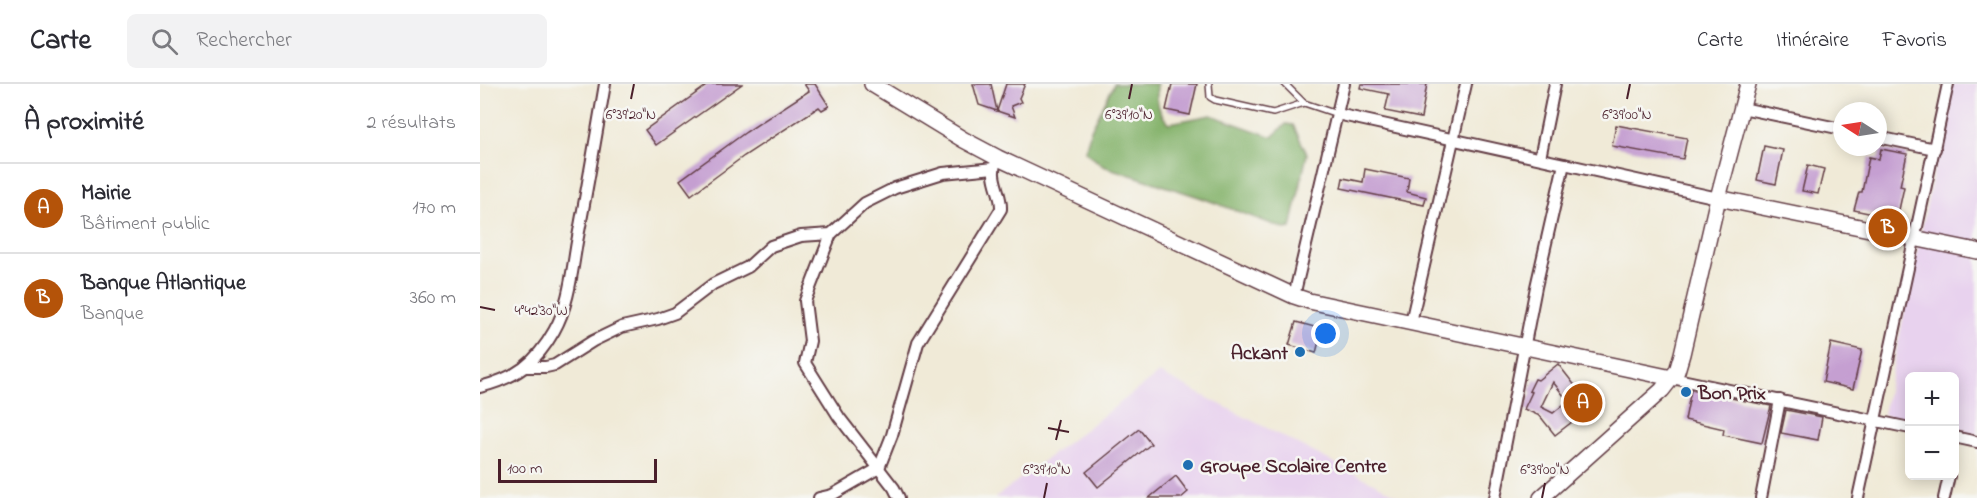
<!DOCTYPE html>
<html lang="fr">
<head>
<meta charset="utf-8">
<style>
  body { margin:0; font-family:"Indie Flower",sans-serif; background:#f2f2f3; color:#2b2b33 }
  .controls { position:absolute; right:18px; bottom:18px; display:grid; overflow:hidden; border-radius:9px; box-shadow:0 3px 15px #0003 }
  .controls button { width:54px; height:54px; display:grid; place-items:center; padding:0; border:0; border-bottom:2px solid #e1e1e2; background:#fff; color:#2b2b33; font:30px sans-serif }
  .compass { position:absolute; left:1353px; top:18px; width:54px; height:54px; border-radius:50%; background:#fff; box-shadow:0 3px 15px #0003; rotate:282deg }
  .scale { position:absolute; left:18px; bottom:15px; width:159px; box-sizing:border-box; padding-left:6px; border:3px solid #4a1f2b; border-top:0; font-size:16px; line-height:21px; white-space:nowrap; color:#4a1f2b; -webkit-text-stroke:4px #f6f6f2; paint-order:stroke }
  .you { position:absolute; left:846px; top:250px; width:21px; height:21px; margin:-15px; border:4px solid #fff; border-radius:50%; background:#1a73e8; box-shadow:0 0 0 9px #1a73e833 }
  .badge { display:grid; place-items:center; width:39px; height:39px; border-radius:50%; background:#b45309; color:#fff; font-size:20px; font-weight:700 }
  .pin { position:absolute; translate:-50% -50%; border:3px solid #fff; box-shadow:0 2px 6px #0006 }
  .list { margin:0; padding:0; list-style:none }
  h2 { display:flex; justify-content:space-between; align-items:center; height:78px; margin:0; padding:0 24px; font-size:26px }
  h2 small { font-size:20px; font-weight:400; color:#7c7c81 }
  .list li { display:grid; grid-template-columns:39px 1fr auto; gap:18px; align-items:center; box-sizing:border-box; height:90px; padding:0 24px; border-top:2px solid #e1e1e2 }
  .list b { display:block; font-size:22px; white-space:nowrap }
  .list p { margin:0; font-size:20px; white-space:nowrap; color:#7c7c81 }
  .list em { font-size:20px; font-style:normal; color:#7c7c81 }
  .icon { flex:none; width:33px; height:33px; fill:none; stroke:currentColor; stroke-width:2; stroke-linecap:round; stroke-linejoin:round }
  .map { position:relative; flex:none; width:1497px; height:414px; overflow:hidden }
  header { display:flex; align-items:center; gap:36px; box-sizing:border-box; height:84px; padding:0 30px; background:#fff; border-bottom:2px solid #e1e1e2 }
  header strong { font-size:28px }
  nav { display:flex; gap:33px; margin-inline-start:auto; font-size:21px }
  .search { width:420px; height:54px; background:#f2f2f3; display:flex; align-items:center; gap:15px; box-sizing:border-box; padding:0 21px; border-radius:9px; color:#7c7c81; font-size:22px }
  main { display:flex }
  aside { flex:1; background:#fff }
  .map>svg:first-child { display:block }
  .built { fill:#e8d2ee }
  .forest { fill:#85b36c; stroke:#68694c; stroke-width:1.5 }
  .building { fill:#c59fd1; fill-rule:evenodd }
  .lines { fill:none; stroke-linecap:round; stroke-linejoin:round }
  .service-casing { stroke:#633d45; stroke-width:8 }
  .minor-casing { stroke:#633d45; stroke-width:14 }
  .secondary-casing { stroke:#633d45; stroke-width:18 }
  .service { stroke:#fff; stroke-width:5 }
  .minor { stroke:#fff; stroke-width:10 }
  .secondary { stroke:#fff; stroke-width:15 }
  .ticks { fill:none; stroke:#4a1f2b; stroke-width:2 }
  .poi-dot { fill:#1f6fb2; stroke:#f6f6f2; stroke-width:2 }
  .labels { text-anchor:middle; stroke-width:5; stroke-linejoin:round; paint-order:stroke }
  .poi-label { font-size:20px; font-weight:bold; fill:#4a1f2b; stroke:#f6f6f2; text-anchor:start }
  .ticks-label { font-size:15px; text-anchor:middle; fill:#4a1f2b; stroke:#f6f6f2; stroke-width:5; stroke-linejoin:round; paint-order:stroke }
</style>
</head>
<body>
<header>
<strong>Carte</strong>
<div class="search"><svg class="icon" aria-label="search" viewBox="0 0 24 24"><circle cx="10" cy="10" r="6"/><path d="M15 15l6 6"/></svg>Rechercher</div>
<nav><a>Carte</a><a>Itinéraire</a><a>Favoris</a></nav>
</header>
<main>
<aside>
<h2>À proximité<small>2 résultats</small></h2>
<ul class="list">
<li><span class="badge">A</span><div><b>Mairie</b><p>Bâtiment public</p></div><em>170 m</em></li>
<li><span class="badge">B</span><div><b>Banque Atlantique</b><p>Banque</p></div><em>360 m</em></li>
</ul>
</aside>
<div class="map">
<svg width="1497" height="414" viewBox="0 0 1497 414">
  <rect width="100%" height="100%" fill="#f6f6f2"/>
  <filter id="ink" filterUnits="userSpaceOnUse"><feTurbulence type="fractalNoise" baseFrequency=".0167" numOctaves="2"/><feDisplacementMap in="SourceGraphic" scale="12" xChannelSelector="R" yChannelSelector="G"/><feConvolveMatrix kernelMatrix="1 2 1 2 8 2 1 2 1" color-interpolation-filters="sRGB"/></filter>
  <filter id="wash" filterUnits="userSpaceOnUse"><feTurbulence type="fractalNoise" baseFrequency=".008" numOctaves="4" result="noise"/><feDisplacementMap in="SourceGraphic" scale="24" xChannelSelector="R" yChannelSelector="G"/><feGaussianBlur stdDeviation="1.35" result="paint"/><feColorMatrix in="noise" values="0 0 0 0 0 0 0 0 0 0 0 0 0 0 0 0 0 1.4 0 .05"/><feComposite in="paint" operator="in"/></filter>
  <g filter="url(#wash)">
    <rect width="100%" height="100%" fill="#f0ead7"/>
    <!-- built -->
    <g class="built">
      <path d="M1472,0H1497V351L1475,347L1474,292H1430L1429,337L1403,331Z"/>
      <path d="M679,289L923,414H515Z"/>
    </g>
    <!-- forest -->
    <path class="forest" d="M634,0H677C676,14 677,31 690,39L731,31L792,53L806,40L813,41L827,70L811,144L805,145L722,114L623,82L605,67L611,46Z"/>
    <g id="blocks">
      <!-- building -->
      <g class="building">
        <path d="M229,0H262L176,61L165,46Z"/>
        <path d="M324,0H335L349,22L342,26L339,23L264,72L211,111L200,96L266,48L329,7Z"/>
        <path d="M493,0H511L517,27L499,21Z"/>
        <path d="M526,0H545L539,14L541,18L531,22L535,33L517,27Z"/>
        <path d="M692,0H717L710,31L686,26Z"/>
        <path d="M881,0H947L941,34L905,27L909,10L880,4Z"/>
        <path d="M1136,41L1207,54L1203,75L1132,62Z"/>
        <path d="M1284,62L1303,66L1296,100L1277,96Z"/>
        <path d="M1401,65L1427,70L1420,102L1424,103L1417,135L1374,126L1379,108H1382L1389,73L1399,75Z"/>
        <path d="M1328,81L1344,85L1338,110L1322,107Z"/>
        <path d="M885,85L929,94L927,108L946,113L944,121L861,104L863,94L883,98Z"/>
        <path d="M816,238L842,245L836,269L809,261Z"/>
        <path d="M1351,259L1382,266L1373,305L1343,298Z"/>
        <path d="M1078,280L1100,308L1103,306L1114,321L1075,351L1060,332L1044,325L1052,308L1049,307L1055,295L1058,296ZM1073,298L1088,317L1073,329L1061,323Z"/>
        <path d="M1211,306L1291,322L1282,359L1243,351L1244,345L1205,336Z"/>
        <path d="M1306,326L1342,333L1338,356L1301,349Z"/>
        <path d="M659,345L671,360L618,403L606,388Z"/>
        <path d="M696,392L708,408L701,414H669Z"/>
      </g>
    </g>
  </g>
  <g filter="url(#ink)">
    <use href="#blocks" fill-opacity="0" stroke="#633d45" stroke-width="1.5"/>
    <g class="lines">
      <defs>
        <g id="service">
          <path d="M729,0L730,13L735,16L793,29L824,19"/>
          <path d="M805,0L824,19L857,30"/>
        </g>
        <g id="minor">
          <path d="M1262,24L1362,45"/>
          <path d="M857,30L1238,114"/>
          <path d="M1398,53L1455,65"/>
          <path d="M1060,74L1075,0"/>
          <path d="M351,150L325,217L330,257L325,279L359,333L414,404L419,414"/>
          <path d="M814,212L864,0"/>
          <path d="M931,238L986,0"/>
          <path d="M45,283H66L75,281L113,257L142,243L178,235L195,229L233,200L268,183L291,162L321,152L351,150L385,119L415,104L463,89L514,84"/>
          <path d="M1192,294L1430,344"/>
          <path d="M0,303C36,294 56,279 74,247C89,221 92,187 97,158C107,106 116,53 125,0"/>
          <path d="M1474,353L1497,358"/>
          <path d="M339,414L352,411L399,384L412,351L438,259L521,125C522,109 509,94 516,78"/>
          <path d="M1015,414L1056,203L1084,80"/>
          <path d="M1281,414L1300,316"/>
          <path d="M1378,414L1468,0"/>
          <path d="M1464,414L1469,392"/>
        </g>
        <g id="secondary">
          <path d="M392,0L484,56L518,74L814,212L829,217L1192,294"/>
          <path d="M1238,114L1497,167"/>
          <path d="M1061,414L1182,306L1197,287L1202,270L1238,114L1268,0"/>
        </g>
      </defs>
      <!-- service casing -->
      <use href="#service" class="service-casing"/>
      <!-- minor casing -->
      <use href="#minor" class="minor-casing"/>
      <!-- secondary casing -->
      <use href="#secondary" class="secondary-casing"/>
      <!-- service -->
      <use href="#service" class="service"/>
      <!-- minor -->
      <use href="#minor" class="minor"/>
      <!-- secondary -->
      <use href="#secondary" class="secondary"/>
    </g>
  </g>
  <!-- ticks -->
  <path class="ticks" d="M151,15L154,0M649,15L652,0M1147,15L1150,0M0,223L15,226M568,344L589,348M576,356L581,336M564,414L567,399M1062,414L1065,399"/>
  <!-- markers -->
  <g class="poi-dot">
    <circle cx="820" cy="268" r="6"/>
    <circle cx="1206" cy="308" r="6"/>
    <circle cx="708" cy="381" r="6"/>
  </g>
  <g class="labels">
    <!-- poi labels -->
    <g class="poi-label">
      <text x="808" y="275" text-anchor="end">Ackant</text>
      <text x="1218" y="315">Bon Prix</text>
      <text x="720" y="388">Groupe Scolaire Centre</text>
    </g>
  </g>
  <g class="ticks-label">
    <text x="151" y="35">6°39'20"N</text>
    <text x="649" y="35">6°39'10"N</text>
    <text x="1147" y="35">6°39'00"N</text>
    <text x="61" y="231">4°42'30"W</text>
    <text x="567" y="390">6°39'10"N</text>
    <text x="1065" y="390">6°39'00"N</text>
  </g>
</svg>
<div class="controls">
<button>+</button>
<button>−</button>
</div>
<svg class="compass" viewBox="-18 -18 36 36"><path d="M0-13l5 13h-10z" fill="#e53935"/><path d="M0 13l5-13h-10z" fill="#7c7c81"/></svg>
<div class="scale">100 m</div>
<div class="you"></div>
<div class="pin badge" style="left:1103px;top:319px">A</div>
<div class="pin badge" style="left:1408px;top:144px">B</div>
</div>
</main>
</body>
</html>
